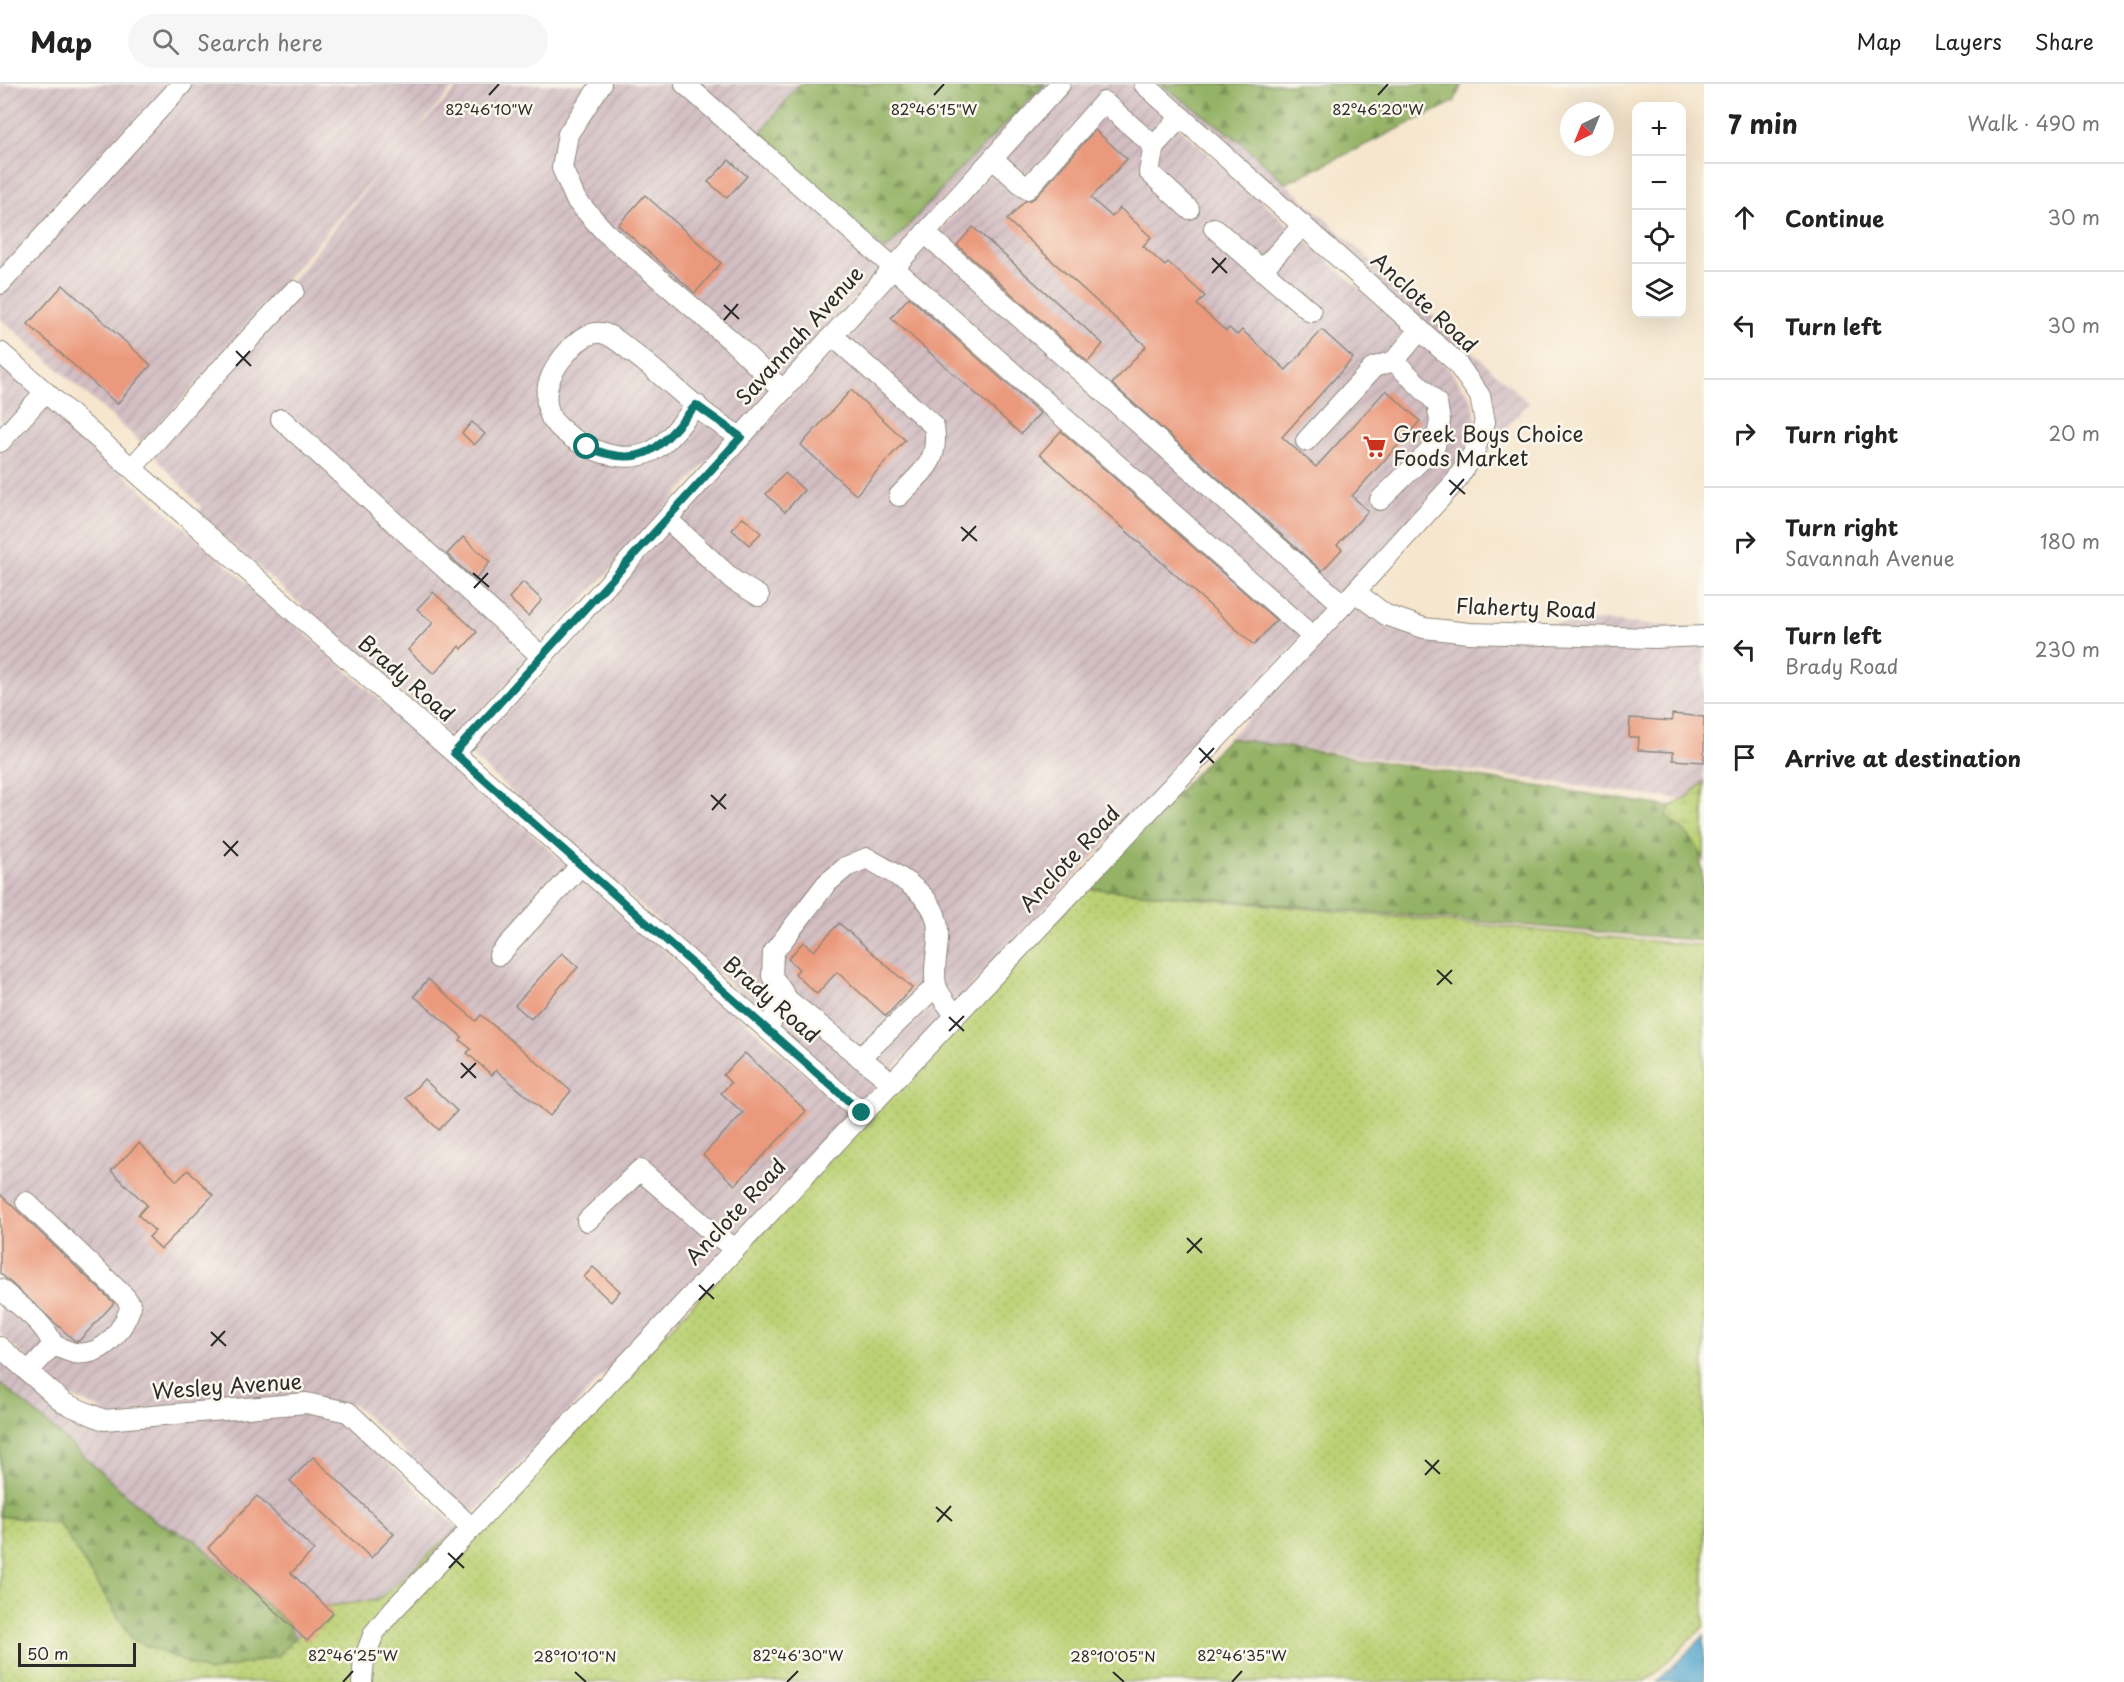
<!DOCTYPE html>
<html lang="en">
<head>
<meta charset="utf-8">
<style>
  body { margin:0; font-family:"Playpen Sans",sans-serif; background:#f6f6f6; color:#222 }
  .controls { position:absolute; right:18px; top:18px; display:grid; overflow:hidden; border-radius:12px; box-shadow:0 6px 24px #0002 }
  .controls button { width:54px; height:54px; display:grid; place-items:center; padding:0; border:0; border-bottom:2px solid #e0e0e0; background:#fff; color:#222; font:30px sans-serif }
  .compass { position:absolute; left:1560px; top:18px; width:54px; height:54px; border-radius:50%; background:#fff; box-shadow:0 6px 24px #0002; rotate:223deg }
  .scale { position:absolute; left:18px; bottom:15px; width:118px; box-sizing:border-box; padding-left:6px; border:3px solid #2b2b2b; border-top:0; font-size:16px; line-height:21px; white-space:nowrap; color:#2b2b2b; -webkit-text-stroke:4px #fbf7ec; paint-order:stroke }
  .stop { position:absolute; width:18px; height:18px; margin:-14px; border:4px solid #0f766e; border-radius:50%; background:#fff }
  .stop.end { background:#0f766e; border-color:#fff; box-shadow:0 2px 6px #0008 }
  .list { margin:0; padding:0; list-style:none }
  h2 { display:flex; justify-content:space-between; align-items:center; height:78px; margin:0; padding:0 24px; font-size:26px }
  h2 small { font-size:20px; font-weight:400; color:#767676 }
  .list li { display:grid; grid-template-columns:39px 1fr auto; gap:18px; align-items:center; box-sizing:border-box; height:108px; padding:0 24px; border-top:2px solid #e0e0e0 }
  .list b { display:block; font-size:22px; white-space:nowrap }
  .list p { margin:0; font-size:20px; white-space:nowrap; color:#767676 }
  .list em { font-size:20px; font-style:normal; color:#767676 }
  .icon { flex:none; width:33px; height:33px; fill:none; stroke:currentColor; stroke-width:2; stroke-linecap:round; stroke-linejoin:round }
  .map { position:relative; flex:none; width:1704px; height:1598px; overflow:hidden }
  header { display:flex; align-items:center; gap:36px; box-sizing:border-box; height:84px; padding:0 30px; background:#fff; border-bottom:2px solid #e0e0e0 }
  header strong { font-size:28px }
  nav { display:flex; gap:33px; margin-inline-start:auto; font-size:21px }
  .search { width:420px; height:54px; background:#f6f6f6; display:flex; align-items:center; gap:15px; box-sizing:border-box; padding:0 21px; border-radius:33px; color:#767676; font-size:22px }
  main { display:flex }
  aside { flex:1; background:#fff }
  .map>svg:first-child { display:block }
  .industrial { fill:url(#industrial-furrows); fill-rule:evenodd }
  .grass { fill:url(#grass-dots); stroke:#737e50; stroke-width:1.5 }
  .forest { fill:url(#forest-firs); stroke:#606f48; stroke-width:1.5 }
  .wetland { fill:url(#wetland-marsh); stroke:#737e50; stroke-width:1.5 }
  .water { fill:#51a4cc; stroke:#3e687c; stroke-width:1.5 }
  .building { fill:#eb997b }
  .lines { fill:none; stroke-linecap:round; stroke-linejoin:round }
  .minor-casing { stroke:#90887c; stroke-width:22 }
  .minor { stroke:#fff; stroke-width:20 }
  .route { stroke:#0f766e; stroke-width:8 }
  .ticks { fill:none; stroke:#2b2b2b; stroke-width:2 }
  .labels { text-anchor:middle; stroke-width:5; stroke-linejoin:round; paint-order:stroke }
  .street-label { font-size:21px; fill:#2b2b2b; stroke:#fbf7ec }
  .poi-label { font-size:21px; fill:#2b2b2b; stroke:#fbf7ec; text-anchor:start }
  .ticks-label { font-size:15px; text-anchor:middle; fill:#2b2b2b; stroke:#fbf7ec; stroke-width:5; stroke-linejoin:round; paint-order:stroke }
</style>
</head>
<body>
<header>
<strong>Map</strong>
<div class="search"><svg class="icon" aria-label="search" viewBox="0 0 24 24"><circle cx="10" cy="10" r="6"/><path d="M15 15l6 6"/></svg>Search here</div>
<nav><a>Map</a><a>Layers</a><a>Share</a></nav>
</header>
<main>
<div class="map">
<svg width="1704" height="1598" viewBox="0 0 1704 1598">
  <defs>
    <pattern id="industrial-furrows" width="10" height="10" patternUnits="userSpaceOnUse" patternTransform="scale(1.5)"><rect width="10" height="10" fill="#d2bec3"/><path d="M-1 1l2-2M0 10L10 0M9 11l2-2" fill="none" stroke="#b4a3a8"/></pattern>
    <pattern id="grass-dots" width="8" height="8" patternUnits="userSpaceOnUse" patternTransform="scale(1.5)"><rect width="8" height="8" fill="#bbd175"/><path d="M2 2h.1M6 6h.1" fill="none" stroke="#a1b465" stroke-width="1.8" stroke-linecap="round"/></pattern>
    <pattern id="forest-firs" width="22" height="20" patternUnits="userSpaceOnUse" patternTransform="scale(1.5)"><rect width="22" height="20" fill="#94b366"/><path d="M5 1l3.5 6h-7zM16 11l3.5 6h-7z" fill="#799254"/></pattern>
    <pattern id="wetland-marsh" width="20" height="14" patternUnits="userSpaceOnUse" patternTransform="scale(1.5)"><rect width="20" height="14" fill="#bbd175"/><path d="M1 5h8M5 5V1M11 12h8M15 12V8" fill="none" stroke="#a1b465"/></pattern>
  </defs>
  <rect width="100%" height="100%" fill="#fbf7ec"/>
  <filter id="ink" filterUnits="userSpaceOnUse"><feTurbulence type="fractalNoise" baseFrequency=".0167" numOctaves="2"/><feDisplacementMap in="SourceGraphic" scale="12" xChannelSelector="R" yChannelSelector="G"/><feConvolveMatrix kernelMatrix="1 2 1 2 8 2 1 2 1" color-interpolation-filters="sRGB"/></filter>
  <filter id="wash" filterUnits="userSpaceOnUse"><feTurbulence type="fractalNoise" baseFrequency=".008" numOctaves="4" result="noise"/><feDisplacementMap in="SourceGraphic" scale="24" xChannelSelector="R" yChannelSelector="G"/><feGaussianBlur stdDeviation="1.35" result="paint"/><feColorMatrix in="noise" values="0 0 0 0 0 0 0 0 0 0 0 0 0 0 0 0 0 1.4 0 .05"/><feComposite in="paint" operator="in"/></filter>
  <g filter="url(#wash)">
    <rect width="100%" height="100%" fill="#f6e6ce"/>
    <!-- industrial -->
    <g class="industrial">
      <path d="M0,0H456L407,57L461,0H799L761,48L885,167L957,88L1045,0H1049L455,657L197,429L202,424L143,360L0,234ZM377,91L243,259L153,349L376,91Z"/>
      <path d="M1072,0H1131L1449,285L1472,316L1477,339L1467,365L1449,392L1349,503L862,1017L467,668Z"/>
      <path d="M1159,0H1161L1241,59L1529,319L1495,356L1498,359L1479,376L1487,307Z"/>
      <path d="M0,281L850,1030L472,1431L354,1321L106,1327L69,1312L0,1250Z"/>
      <path d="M1356,520L1389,544L1421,552L1439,545L1604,537L1704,545V698L1683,716L1229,654Z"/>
      <path d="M0,1275L58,1326L304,1328L343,1336L458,1444L378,1516L327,1522L295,1554L289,1541L194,1455L155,1437L55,1346L0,1299Z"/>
    </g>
    <!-- grass -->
    <g class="grass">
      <path d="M1087,804L1704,862V1542L1646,1598H371C373,1568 379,1555 398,1532Z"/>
      <path d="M0,1432L59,1438L133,1556L278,1572L327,1522L378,1516L458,1444L459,1445L386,1521L353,1598H0Z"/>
    </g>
    <!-- forest -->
    <g class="forest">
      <path d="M799,0H1045L957,88L885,167L761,48Z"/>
      <path d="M1161,0H1388L1389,2L1395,0H1462L1454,18L1286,99L1241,58Z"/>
      <path d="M1229,654L1671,723L1666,733C1678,741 1689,749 1697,761C1704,778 1704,834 1704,857L1087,804Z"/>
      <path d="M0,1299L55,1346L155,1437L194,1455L289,1541L295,1554L278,1572L209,1588L133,1556L59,1439L0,1432Z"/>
    </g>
    <!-- wetland -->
    <path class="wetland" d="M1704,698V778C1696,756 1684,745 1666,733L1671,723L1689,712Z"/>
    <!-- water -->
    <path class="water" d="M1704,1552V1598H1657Z"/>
    <g id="blocks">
      <!-- building -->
      <g class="building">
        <path d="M1095,46L1127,75L1091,114L1112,133L1120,124L1151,153L1143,162L1165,182L1168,178L1205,212L1197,221L1226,247L1229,244L1237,251L1242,246L1286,286L1322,246L1353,274L1282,353L1316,383L1386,306L1420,337L1352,412L1368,427L1337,461L1342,465L1322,487L1112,300L1146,262L1007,136L1025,117L1031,116L1036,113Z"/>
        <path d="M729,76L747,92L727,114L708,98Z"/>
        <path d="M645,111L721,179L695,209L618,141Z"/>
        <path d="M973,143L1103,260L1088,278L957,161Z"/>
        <path d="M63,201L151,281L117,320L28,240Z"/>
        <path d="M909,213L1040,329L1021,350L891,234Z"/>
        <path d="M851,306L905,356L856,411L801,361Z"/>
        <path d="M472,338L485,350L474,361L462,349Z"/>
        <path d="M1061,347L1276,536L1254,561L1040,370Z"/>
        <path d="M785,389L804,406L785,428L766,410Z"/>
        <path d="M743,433L761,449L749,461L732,446Z"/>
        <path d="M463,453L490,478L475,496L447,470Z"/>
        <path d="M523,498L542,516L528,532L509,514Z"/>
        <path d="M433,508L477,548L462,565L459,562L434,590L408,566L433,539L417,525Z"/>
        <path d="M1672,630L1704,633V678L1673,676V668L1638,666L1639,653H1629L1630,634L1672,637Z"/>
        <path d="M839,839L912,904L886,932L837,888L817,910L795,890L799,885L788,875L803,858L814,867Z"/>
        <path d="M562,869L578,883L531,935L515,921Z"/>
        <path d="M428,895L476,937L481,931L571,1007L550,1032L496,986L492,991L467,969L471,965L460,956L462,953L414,912Z"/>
        <path d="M745,969L806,1027L735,1101L703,1071L743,1029L721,1009L731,999L723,991Z"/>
        <path d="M424,995L457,1027L439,1046L406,1014Z"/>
        <path d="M139,1059L177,1097L188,1086L213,1111L161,1165L149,1153L155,1147L138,1131L147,1121L111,1087Z"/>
        <path d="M0,1110L114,1219L79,1257H75L0,1189Z"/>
        <path d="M593,1183L620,1207L611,1218L584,1193Z"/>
        <path d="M313,1373L394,1450L371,1474L290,1397Z"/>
        <path d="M257,1412L314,1466L291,1489L333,1529L307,1557L208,1464Z"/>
      </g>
    </g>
  </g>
  <g filter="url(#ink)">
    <use href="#blocks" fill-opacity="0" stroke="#90887c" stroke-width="1.5"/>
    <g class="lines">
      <defs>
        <g id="minor">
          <path d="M601,0L568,50L562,84L576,116L605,148L733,258L783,307"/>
          <path d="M685,0L1313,553"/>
          <path d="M1154,62L1149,88L1189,125"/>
          <path d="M993,75L1027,105L1104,18L1154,62L1181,33"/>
          <path d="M1214,144L1262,186L1303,141"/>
          <path d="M925,149L1343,521"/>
          <path d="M1262,186L1311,228"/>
          <path d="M0,200L182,0"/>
          <path d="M833,252L934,342C940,379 922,387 899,412"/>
          <path d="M0,268L862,1029"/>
          <path d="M697,321C683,336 670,357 652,367C623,382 582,365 560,344C557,341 553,337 551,334C539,307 552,284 571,264C578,256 591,247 602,249C614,252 624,262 633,269C660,289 684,313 710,333C720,340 730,347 741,353"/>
          <path d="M281,335L542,573"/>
          <path d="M1306,357L1374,283L1394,277L1420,246"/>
          <path d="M0,358L45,308"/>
          <path d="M132,384L202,305L294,207"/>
          <path d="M1380,416L1435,362L1440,337L1437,319L1394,277"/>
          <path d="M667,435L733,496L759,512"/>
          <path d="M1355,508L1386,531L1424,544L1469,549L1654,554L1704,552"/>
          <path d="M455,669L1060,0"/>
          <path d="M499,871L581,781"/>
          <path d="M766,944L788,916"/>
          <path d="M860,974L936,902"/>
          <path d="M891,998L788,916L772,892L773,869L826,800L846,783L867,774C890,787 929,807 936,834C943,856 930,885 937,904C941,914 949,922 955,931"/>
          <path d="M26,1118L126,1214L131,1222C123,1246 104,1273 75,1269C68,1268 60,1263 53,1261"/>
          <path d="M587,1137L640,1086L714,1150L735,1164"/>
          <path d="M0,1205C18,1221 45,1238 53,1261L28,1288"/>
          <path d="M0,1263L64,1319L104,1336L306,1319L348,1328L472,1444"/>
          <path d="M362,1598L364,1575L374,1549L392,1527L472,1444L1343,521L1456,397L1474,368L1485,338L1480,312L1456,278L1144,0"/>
        </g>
      </defs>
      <!-- minor casing -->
      <use href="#minor" class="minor-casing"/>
      <!-- minor -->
      <use href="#minor" class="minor"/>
    </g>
  </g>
  <g class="lines" filter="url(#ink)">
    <!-- route -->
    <path class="route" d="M587,363C646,388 661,361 696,321L741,353L454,669L862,1029"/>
  </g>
  <!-- ticks -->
  <path class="ticks" d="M489,11L499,0M934,11L944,0M1378,11L1388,0M1212,174L1227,189M1212,189L1226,174M724,221L739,235M724,236L738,220M236,267L251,282M236,282L250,267M1449,396L1465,410M1450,411L1464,395M961,443L977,457M962,457L976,442M473,489L489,503M474,504L488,489M1199,664L1214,679M1200,679L1214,664M711,711L726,725M712,726L726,710M223,757L238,772M224,772L238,757M1437,886L1452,900M1437,901L1452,886M949,933L964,947M949,947L964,932M461,979L476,994M461,994L476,979M1187,1154L1202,1169M1187,1169L1202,1154M699,1201L714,1215M699,1216L714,1200M211,1248L226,1262M211,1262L225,1247M1425,1376L1440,1390M1425,1391L1439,1376M936,1423L952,1437M937,1438L951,1422M448,1469L464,1484M449,1484L463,1469M575,1588L586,1598M1113,1588L1124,1598M343,1598L353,1587M787,1598L798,1587M1232,1598L1242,1587"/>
  <!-- icons -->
  <defs>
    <symbol id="supermarket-bare" viewBox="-9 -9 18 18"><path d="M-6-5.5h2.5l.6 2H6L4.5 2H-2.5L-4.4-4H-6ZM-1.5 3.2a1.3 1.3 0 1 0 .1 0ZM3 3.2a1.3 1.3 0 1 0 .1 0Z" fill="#c8321e" stroke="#fbf7ec" stroke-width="2.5" paint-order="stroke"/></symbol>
  </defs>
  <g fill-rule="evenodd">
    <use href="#supermarket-bare" x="1358" y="346" width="33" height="33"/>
  </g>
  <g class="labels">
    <!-- street labels -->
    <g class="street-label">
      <text transform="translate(1424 219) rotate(43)" y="7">Anclote Road</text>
      <text transform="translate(800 252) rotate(-48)" y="7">Savannah Avenue</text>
      <text transform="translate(1526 525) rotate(2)" y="7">Flaherty Road</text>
      <text transform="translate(406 595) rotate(41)" y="7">Brady Road</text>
      <text transform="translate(1070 775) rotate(-47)" y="7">Anclote Road</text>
      <text transform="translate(771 916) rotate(41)" y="7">Brady Road</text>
      <text transform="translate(736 1128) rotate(-47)" y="7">Anclote Road</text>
      <text transform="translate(227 1303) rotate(-4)" y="7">Wesley Avenue</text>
    </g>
    <!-- poi labels -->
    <g class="poi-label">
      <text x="1393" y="358">Greek Boys Choice<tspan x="1393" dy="24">Foods Market</tspan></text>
    </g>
  </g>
  <g class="ticks-label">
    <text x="489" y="31">82°46'10"W</text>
    <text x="934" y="31">82°46'15"W</text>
    <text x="1378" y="31">82°46'20"W</text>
    <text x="353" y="1577">82°46'25"W</text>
    <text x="798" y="1577">82°46'30"W</text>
    <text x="1242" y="1577">82°46'35"W</text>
    <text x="575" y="1578">28°10'10"N</text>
    <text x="1113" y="1578">28°10'05"N</text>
  </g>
</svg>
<div class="controls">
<button>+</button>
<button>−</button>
<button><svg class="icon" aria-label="locate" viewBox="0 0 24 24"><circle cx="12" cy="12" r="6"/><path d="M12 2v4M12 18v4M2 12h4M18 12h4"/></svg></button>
<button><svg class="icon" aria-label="layers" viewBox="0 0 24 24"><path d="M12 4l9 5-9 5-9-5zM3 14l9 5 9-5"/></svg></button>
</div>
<svg class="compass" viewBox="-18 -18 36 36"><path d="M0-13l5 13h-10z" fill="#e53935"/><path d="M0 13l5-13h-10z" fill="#767676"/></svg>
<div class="scale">50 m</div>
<div class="stop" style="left:587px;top:363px"></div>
<div class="stop end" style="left:862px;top:1029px"></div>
</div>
<aside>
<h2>7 min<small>Walk · 490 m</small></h2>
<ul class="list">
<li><svg class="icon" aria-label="ahead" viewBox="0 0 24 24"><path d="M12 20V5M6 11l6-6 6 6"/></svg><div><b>Continue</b></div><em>30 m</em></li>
<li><svg class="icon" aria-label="left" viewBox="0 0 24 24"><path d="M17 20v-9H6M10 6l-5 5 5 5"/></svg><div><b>Turn left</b></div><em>30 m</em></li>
<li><svg class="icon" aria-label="right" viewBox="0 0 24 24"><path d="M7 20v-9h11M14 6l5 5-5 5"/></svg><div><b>Turn right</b></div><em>20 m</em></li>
<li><svg class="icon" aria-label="right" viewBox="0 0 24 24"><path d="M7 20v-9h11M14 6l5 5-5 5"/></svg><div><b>Turn right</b><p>Savannah Avenue</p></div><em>180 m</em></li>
<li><svg class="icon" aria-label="left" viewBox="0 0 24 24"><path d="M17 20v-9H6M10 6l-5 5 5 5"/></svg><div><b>Turn left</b><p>Brady Road</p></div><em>230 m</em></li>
<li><svg class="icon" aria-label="arrive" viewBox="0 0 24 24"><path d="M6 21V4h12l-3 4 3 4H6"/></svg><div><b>Arrive at destination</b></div></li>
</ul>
</aside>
</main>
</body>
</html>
